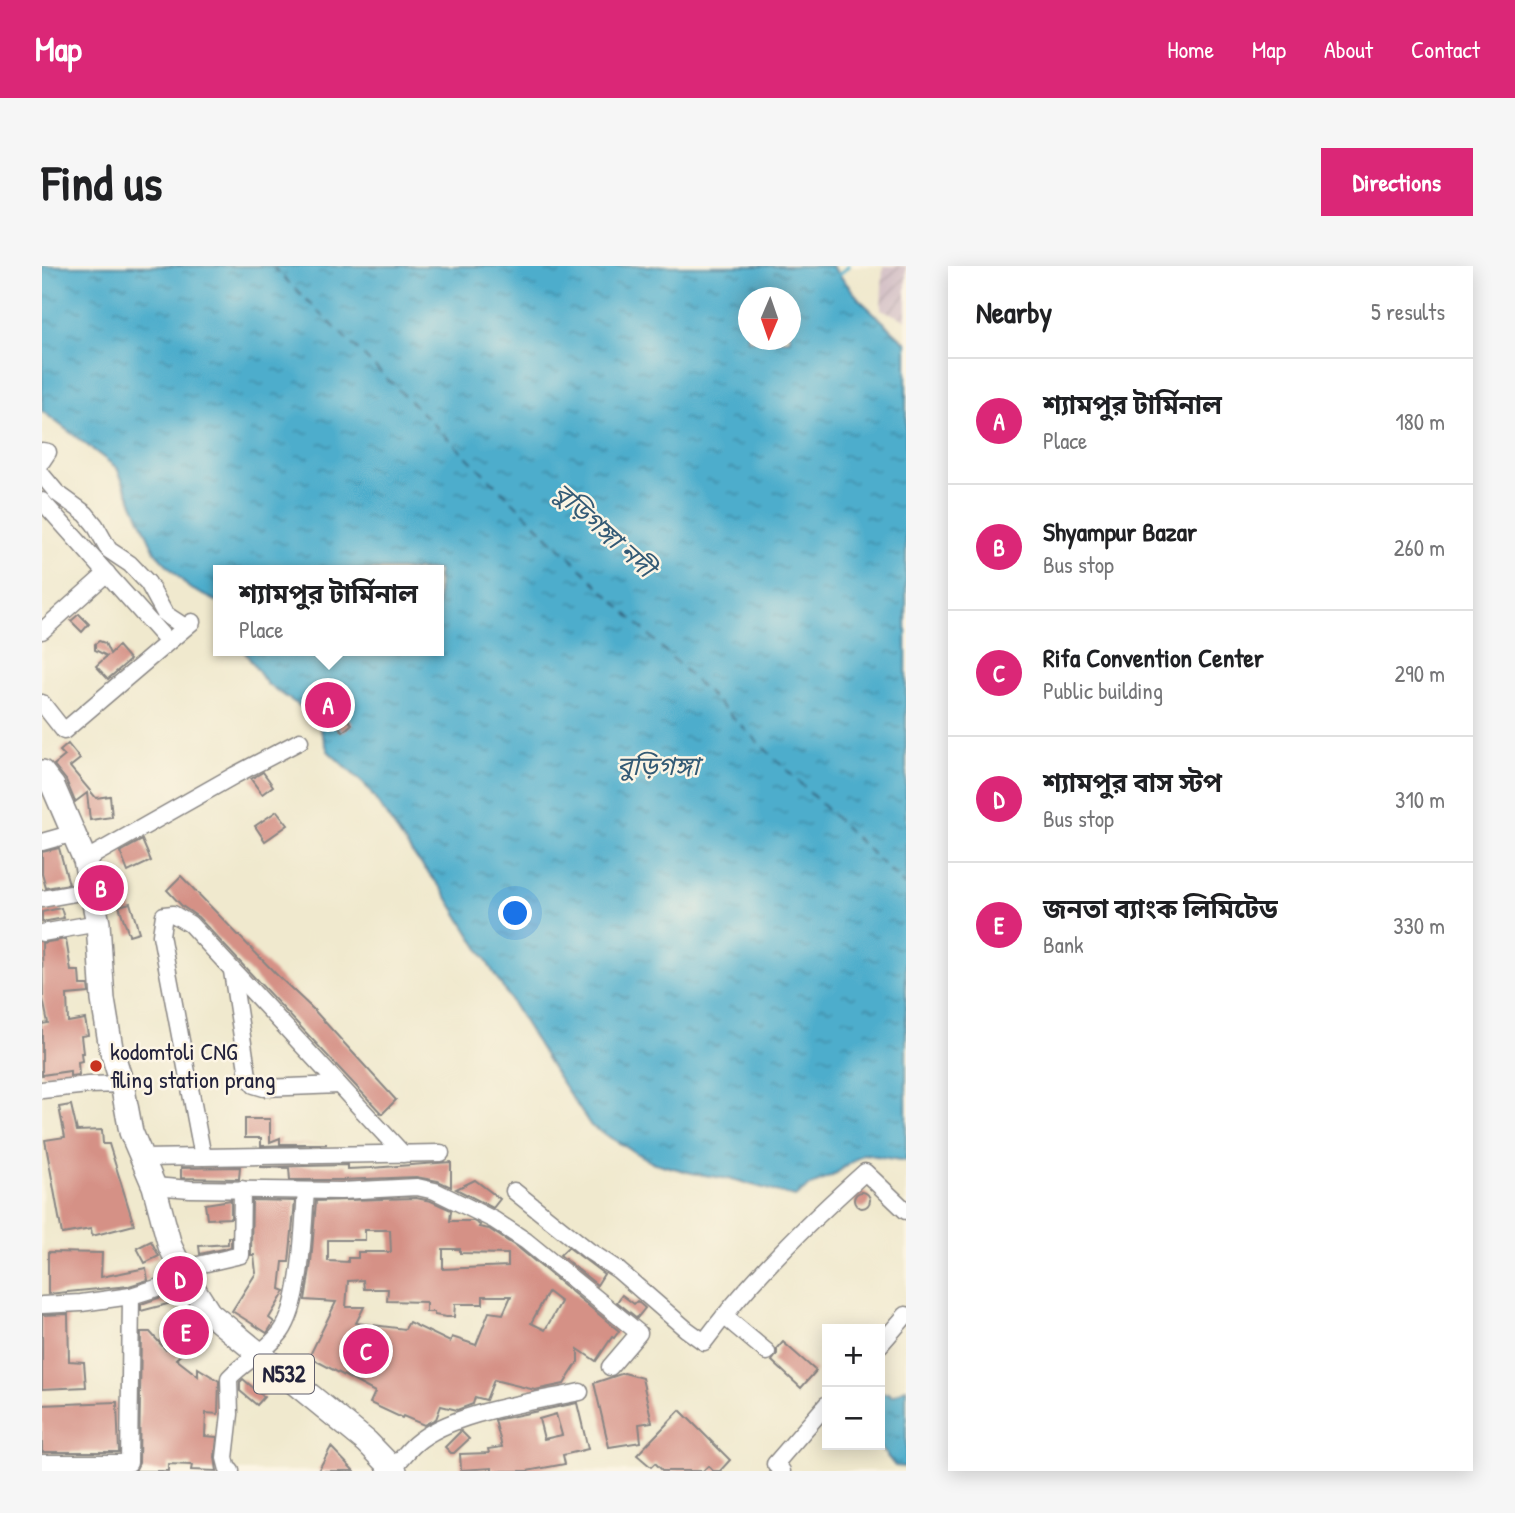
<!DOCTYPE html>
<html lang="en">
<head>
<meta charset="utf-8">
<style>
  body { margin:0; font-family:"Patrick Hand","Noto Sans Bengali",sans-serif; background:#f6f6f6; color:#202124 }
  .controls { position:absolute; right:21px; bottom:21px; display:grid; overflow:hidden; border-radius:0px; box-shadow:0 4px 18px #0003 }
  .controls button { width:63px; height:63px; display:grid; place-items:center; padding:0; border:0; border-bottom:2px solid #e0e0e0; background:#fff; color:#202124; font:35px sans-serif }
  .compass { position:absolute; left:696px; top:21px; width:63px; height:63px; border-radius:50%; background:#fff; box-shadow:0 4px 18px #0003; rotate:182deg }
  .you { position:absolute; left:474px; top:648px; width:24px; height:24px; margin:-18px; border:5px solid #fff; border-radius:50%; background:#1a73e8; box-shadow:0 0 0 10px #1a73e833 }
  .badge { display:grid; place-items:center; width:46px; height:46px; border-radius:50%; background:#db2777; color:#fff; font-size:23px; font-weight:700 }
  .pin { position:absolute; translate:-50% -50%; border:4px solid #fff; box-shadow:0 2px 7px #0006 }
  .popup { position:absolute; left:171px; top:299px; width:231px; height:91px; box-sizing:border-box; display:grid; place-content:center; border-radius:0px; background:#fff; filter:drop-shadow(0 2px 5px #0005); font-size:23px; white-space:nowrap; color:#757577 }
  .popup b { font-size:26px; color:#202124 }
  .popup::after { content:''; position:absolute; left:50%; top:100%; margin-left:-14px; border:14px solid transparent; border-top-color:#fff }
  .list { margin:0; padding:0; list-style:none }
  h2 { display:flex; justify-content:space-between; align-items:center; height:91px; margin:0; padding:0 28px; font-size:30px }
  h2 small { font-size:23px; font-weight:400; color:#757577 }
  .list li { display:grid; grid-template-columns:46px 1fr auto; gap:21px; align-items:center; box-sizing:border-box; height:126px; padding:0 28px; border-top:2px solid #e0e0e0 }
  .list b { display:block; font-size:26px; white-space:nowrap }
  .list p { margin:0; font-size:23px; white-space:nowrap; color:#757577 }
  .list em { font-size:23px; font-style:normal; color:#757577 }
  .map { position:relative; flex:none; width:864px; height:1205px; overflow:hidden; border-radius:0px }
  header { display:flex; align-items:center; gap:42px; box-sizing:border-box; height:98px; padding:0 35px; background:#db2777; color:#fff }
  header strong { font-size:33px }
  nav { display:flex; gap:38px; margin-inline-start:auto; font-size:24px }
  .intro { display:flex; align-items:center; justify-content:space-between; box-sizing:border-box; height:168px; padding:0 42px }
  h1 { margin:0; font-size:49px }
  .button { padding:18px 32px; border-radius:0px; background:#db2777; color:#fff; font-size:24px; font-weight:700 }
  main { display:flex; gap:42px; padding:0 42px }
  aside { flex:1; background:#fff; border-radius:0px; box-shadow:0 4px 18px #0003 }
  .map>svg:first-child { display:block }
  .industrial { fill:url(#industrial-furrows) }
  .water { fill:url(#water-ripples); stroke:#386884; stroke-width:2; fill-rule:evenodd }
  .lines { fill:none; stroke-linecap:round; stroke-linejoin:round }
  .stream { stroke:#4dadcc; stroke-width:3.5 }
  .ferry { stroke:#335a75; stroke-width:2; stroke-dasharray:9 7; stroke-linecap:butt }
  .building { fill:#d59186; fill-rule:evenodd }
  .minor-casing { stroke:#898684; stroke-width:19 }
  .highway-casing { stroke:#898684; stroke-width:26 }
  .minor { stroke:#fff; stroke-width:16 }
  .highway { stroke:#fff; stroke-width:23 }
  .poi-dot { fill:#c8321e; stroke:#fcf5e5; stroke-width:2.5 }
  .labels { text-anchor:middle; stroke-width:5; stroke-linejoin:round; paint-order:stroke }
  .shield { fill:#fcf5e5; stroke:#63616e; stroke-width:2 }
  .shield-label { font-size:23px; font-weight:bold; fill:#22223b }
  .poi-label { font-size:24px; fill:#22223b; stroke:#fcf5e5; text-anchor:start }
  .water-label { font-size:26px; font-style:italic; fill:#335a75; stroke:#fcf5e5 }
</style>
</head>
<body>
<header>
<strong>Map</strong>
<nav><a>Home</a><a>Map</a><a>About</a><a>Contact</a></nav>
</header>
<div class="intro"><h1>Find us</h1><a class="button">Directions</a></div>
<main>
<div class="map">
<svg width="864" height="1205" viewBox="0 0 864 1205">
  <defs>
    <pattern id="industrial-furrows" width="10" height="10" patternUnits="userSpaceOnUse" patternTransform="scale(1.75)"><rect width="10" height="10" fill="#d2bec5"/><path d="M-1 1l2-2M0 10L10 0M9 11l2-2" fill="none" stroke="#b4a3aa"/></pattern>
    <pattern id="water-ripples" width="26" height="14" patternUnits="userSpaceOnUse" patternTransform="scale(1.75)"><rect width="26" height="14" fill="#4dadcc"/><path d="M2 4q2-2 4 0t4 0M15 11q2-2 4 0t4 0" fill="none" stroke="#408ca7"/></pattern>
  </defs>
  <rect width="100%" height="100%" fill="#fcf5e5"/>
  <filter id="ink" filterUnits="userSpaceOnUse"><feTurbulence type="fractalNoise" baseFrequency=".0143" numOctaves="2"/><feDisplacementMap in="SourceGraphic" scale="14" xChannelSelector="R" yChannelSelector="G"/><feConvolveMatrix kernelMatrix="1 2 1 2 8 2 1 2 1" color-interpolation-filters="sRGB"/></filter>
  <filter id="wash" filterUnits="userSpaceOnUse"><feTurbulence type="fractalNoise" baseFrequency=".00686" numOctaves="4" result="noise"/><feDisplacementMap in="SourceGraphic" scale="28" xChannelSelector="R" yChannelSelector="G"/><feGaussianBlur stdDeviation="1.57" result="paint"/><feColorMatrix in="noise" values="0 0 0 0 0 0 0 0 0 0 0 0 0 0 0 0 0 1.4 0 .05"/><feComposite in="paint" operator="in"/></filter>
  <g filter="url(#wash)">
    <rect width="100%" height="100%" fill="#f0e9ce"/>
    <!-- industrial -->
    <path class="industrial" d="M841,0H864V54L839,43Z"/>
    <!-- water -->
    <g class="water">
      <path d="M0,0H790L818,34L864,77V895L821,888L790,910L767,920L753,931L693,914L650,907L609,896L549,860L514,808L400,623L370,587L324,520L286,485L276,456L268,447L225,418L202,385H396V304H176V336L147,322L113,286L75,202L0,145ZM706,32H748V74H706Z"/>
      <path d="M864,1122V1201L853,1200L836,1179L838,1127H847L850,1130Z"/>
    </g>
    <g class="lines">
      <!-- stream -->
      <path class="stream" d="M796,10L806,0"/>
      <!-- ferry -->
      <path class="ferry" d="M230,0L864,621"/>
    </g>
    <g id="blocks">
      <!-- building -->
      <g class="building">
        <path d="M37,348L47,358L40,366L29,355Z"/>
        <path d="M57,375L63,377L68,388L76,380L88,394L66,413L54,400L65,390L53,384V378Z"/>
        <path d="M280,423L310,458L301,466L271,430Z"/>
        <path d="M26,478L38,493L28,501L54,532L68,530L70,551L48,554L45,527L33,536L24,514L12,499L23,490L18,485Z"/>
        <path d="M221,506L231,520L220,528L209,513Z"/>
        <path d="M235,545L246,559L223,575L213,560Z"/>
        <path d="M100,574L109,595L86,606L78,586Z"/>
        <path d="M17,582L27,618L4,622L0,608V586Z"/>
        <path d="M139,610L234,708L271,743L354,834L340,848L156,651L140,640L125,624Z"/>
        <path d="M88,637L97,666L87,669L77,640Z"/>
        <path d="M19,642L22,652L0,656V646Z"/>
        <path d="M24,673L29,705H37L38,719H46L47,727L25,729L26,756L43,753L46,769L39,770L41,787H39L40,795L36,796L37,809L28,810V805L0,809V758L6,757L1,733L0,677Z"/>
        <path d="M29,839L35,865L60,864L61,878H67L92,959L50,970L49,963L20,968L3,874L23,871L17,841Z"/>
        <path d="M203,853H228V876L238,872V878H285L219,880V872H203Z"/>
        <path d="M409,896V921L396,915L374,911L299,914H248L247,902L218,901L305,899V903L329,902Z"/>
        <path d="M198,901L197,913L139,912V902Z"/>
        <path d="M433,914L458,933L451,942L414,923Z"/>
        <circle cx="820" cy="934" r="8"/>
        <path d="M374,932L389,935L409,944L408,955H431L438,959L437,961L447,963L478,983L577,1065L572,1072L570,1071L554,1095L536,1083V1096L522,1118L493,1124L452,1114L444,1134L433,1131L431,1138L415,1144L399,1140L394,1153L382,1159L361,1150L360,1152L328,1137L333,1126L267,1091L294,1036L263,1034L269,997L274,935ZM323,964H348L349,986H316V992H306V996L286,995V974H323ZM401,983H418V987L466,988V1000L401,1003ZM321,1014L322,1023H346L345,1035L384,1036V1046H392V1049L404,1051H412L413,1038H441V1030H469L461,1048L447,1046L434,1079L410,1071L408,1076L367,1056L363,1063L314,1057L322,1041H304L306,1015ZM506,1026L519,1036L503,1064L489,1057Z"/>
        <path d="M189,934V952L165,953L163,938Z"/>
        <path d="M210,934L253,935L247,996H241L238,1023L243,1025L227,1052L232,1056L225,1067L190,1045L214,1007L212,989H209Z"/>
        <path d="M186,971H189V981L158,988L157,980L186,978Z"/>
        <path d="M109,975L117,990L103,997L95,982Z"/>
        <path d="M526,981L562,1008L555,1019L518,989Z"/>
        <path d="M6,986L60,987L59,1011L104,1002L106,1014L87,1020L6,1028Z"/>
        <path d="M134,1026L137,1035L99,1045V1038Z"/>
        <path d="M580,1029L592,1038L595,1035L603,1042L595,1052L575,1036Z"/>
        <path d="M26,1048L27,1095L42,1096L44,1121L0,1123V1049Z"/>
        <path d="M144,1048L162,1070L145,1084L127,1062Z"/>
        <path d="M99,1066H108L124,1084H144L134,1093L156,1110V1102L177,1115L176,1148L164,1147L163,1170L175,1171L173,1191L175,1205L149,1204L150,1199L126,1198V1205H93L97,1197Z"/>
        <path d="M741,1076L774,1105L759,1122L730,1095L735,1088V1083Z"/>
        <path d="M582,1107L600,1112L610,1156L597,1158L599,1176L567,1181L552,1117Z"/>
        <path d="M201,1113L222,1131L215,1139L198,1125V1116Z"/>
        <path d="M75,1136L77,1186H0V1139Z"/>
        <path d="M535,1137L546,1183L521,1189L523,1198L485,1205H450V1202L419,1204L418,1188L447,1187L446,1183L460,1181L453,1154ZM514,1148L520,1169L502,1173L497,1153Z"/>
        <path d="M638,1144L688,1194L678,1205H671L666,1200L661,1205H621L613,1197L609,1201L595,1189Z"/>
        <path d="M419,1165L427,1173L412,1187H409L403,1181Z"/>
        <path d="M289,1181L312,1205H276Z"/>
      </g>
    </g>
  </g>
  <g filter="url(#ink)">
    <use href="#blocks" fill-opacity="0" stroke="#898684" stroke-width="2"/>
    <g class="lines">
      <defs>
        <g id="minor">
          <path d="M0,185L6,186L0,195"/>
          <path d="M0,209L15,227L44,248L53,259L67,284L88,298L106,317L123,348L143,361"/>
          <path d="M0,235L126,376"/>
          <path d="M0,365L65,307"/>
          <path d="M0,437L22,465L150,356"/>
          <path d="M0,576L32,567"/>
          <path d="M43,594L193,509L258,475"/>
          <path d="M0,633L50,624"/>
          <path d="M0,667L56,657"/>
          <path d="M190,705L206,810L212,819L222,822L297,819"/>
          <path d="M0,824L46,819L80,818"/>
          <path d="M161,891L119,669L122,649L131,648L148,658L361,888"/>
          <path d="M100,892L399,887"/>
          <path d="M112,920L148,923L299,925L375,921L393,925L452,954L484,975L597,1067L568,1101"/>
          <path d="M472,925L547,985L576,1004L644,1063L662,1076C709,1013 764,959 823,906L864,945"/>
          <path d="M0,1039L39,1037L89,1030L121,1020L139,1003L199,989L200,923"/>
          <path d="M682,1050L725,1086"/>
          <path d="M838,1079L864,1049"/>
          <path d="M0,1197H87L89,1030"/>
          <path d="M351,1202C358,1195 365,1185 373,1178C409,1146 491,1136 538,1126"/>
          <path d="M189,1205L186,1204L183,1192L188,1148L187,1112C203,1095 224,1086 239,1066C260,1037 261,961 264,925"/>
          <path d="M740,1205L733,1198L785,1138"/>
        </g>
        <path id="highway" d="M0,506L11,520L43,594L56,657L61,734L69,782L80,818L89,866L112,920L128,980L139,1003L167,1047L325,1176L353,1205"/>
      </defs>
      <!-- minor casing -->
      <use href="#minor" class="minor-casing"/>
      <!-- highway casing -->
      <use href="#highway" class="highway-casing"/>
      <!-- minor -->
      <use href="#minor" class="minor"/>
      <!-- highway -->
      <use href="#highway" class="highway"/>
    </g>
  </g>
  <!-- markers -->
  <circle class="poi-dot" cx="54" cy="800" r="7"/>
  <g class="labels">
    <!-- shield labels -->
    <rect class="shield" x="212" y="1088.5" width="60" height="39" rx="5"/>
    <g class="shield-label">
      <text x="242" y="1116">N532</text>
    </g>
    <!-- poi labels -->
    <g class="poi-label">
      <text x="68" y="794">kodomtoli CNG<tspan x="68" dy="28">filing station prang</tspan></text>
    </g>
    <!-- water labels -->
    <g class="water-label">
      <text transform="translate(562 264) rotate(42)" y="9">বুড়িগঙ্গা নদী</text>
      <text x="616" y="509">বুড়িগঙ্গা</text>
    </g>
  </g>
</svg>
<div class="controls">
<button>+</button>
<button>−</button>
</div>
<svg class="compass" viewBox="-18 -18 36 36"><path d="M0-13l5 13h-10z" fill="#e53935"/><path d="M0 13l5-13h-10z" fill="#757577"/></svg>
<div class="you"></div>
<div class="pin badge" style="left:286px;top:439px">A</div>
<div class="popup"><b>শ্যামপুর টার্মিনাল</b>Place</div>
<div class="pin badge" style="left:59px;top:622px">B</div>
<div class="pin badge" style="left:324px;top:1085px">C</div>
<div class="pin badge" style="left:138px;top:1013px">D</div>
<div class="pin badge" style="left:144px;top:1066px">E</div>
</div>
<aside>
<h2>Nearby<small>5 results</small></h2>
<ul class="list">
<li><span class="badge">A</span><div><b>শ্যামপুর টার্মিনাল</b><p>Place</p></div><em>180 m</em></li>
<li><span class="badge">B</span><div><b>Shyampur Bazar</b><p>Bus stop</p></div><em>260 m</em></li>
<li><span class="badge">C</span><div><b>Rifa Convention Center</b><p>Public building</p></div><em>290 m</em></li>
<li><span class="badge">D</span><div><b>শ্যামপুর বাস স্টপ</b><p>Bus stop</p></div><em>310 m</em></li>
<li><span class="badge">E</span><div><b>জনতা ব্যাংক লিমিটেড</b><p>Bank</p></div><em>330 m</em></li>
</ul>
</aside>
</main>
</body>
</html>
